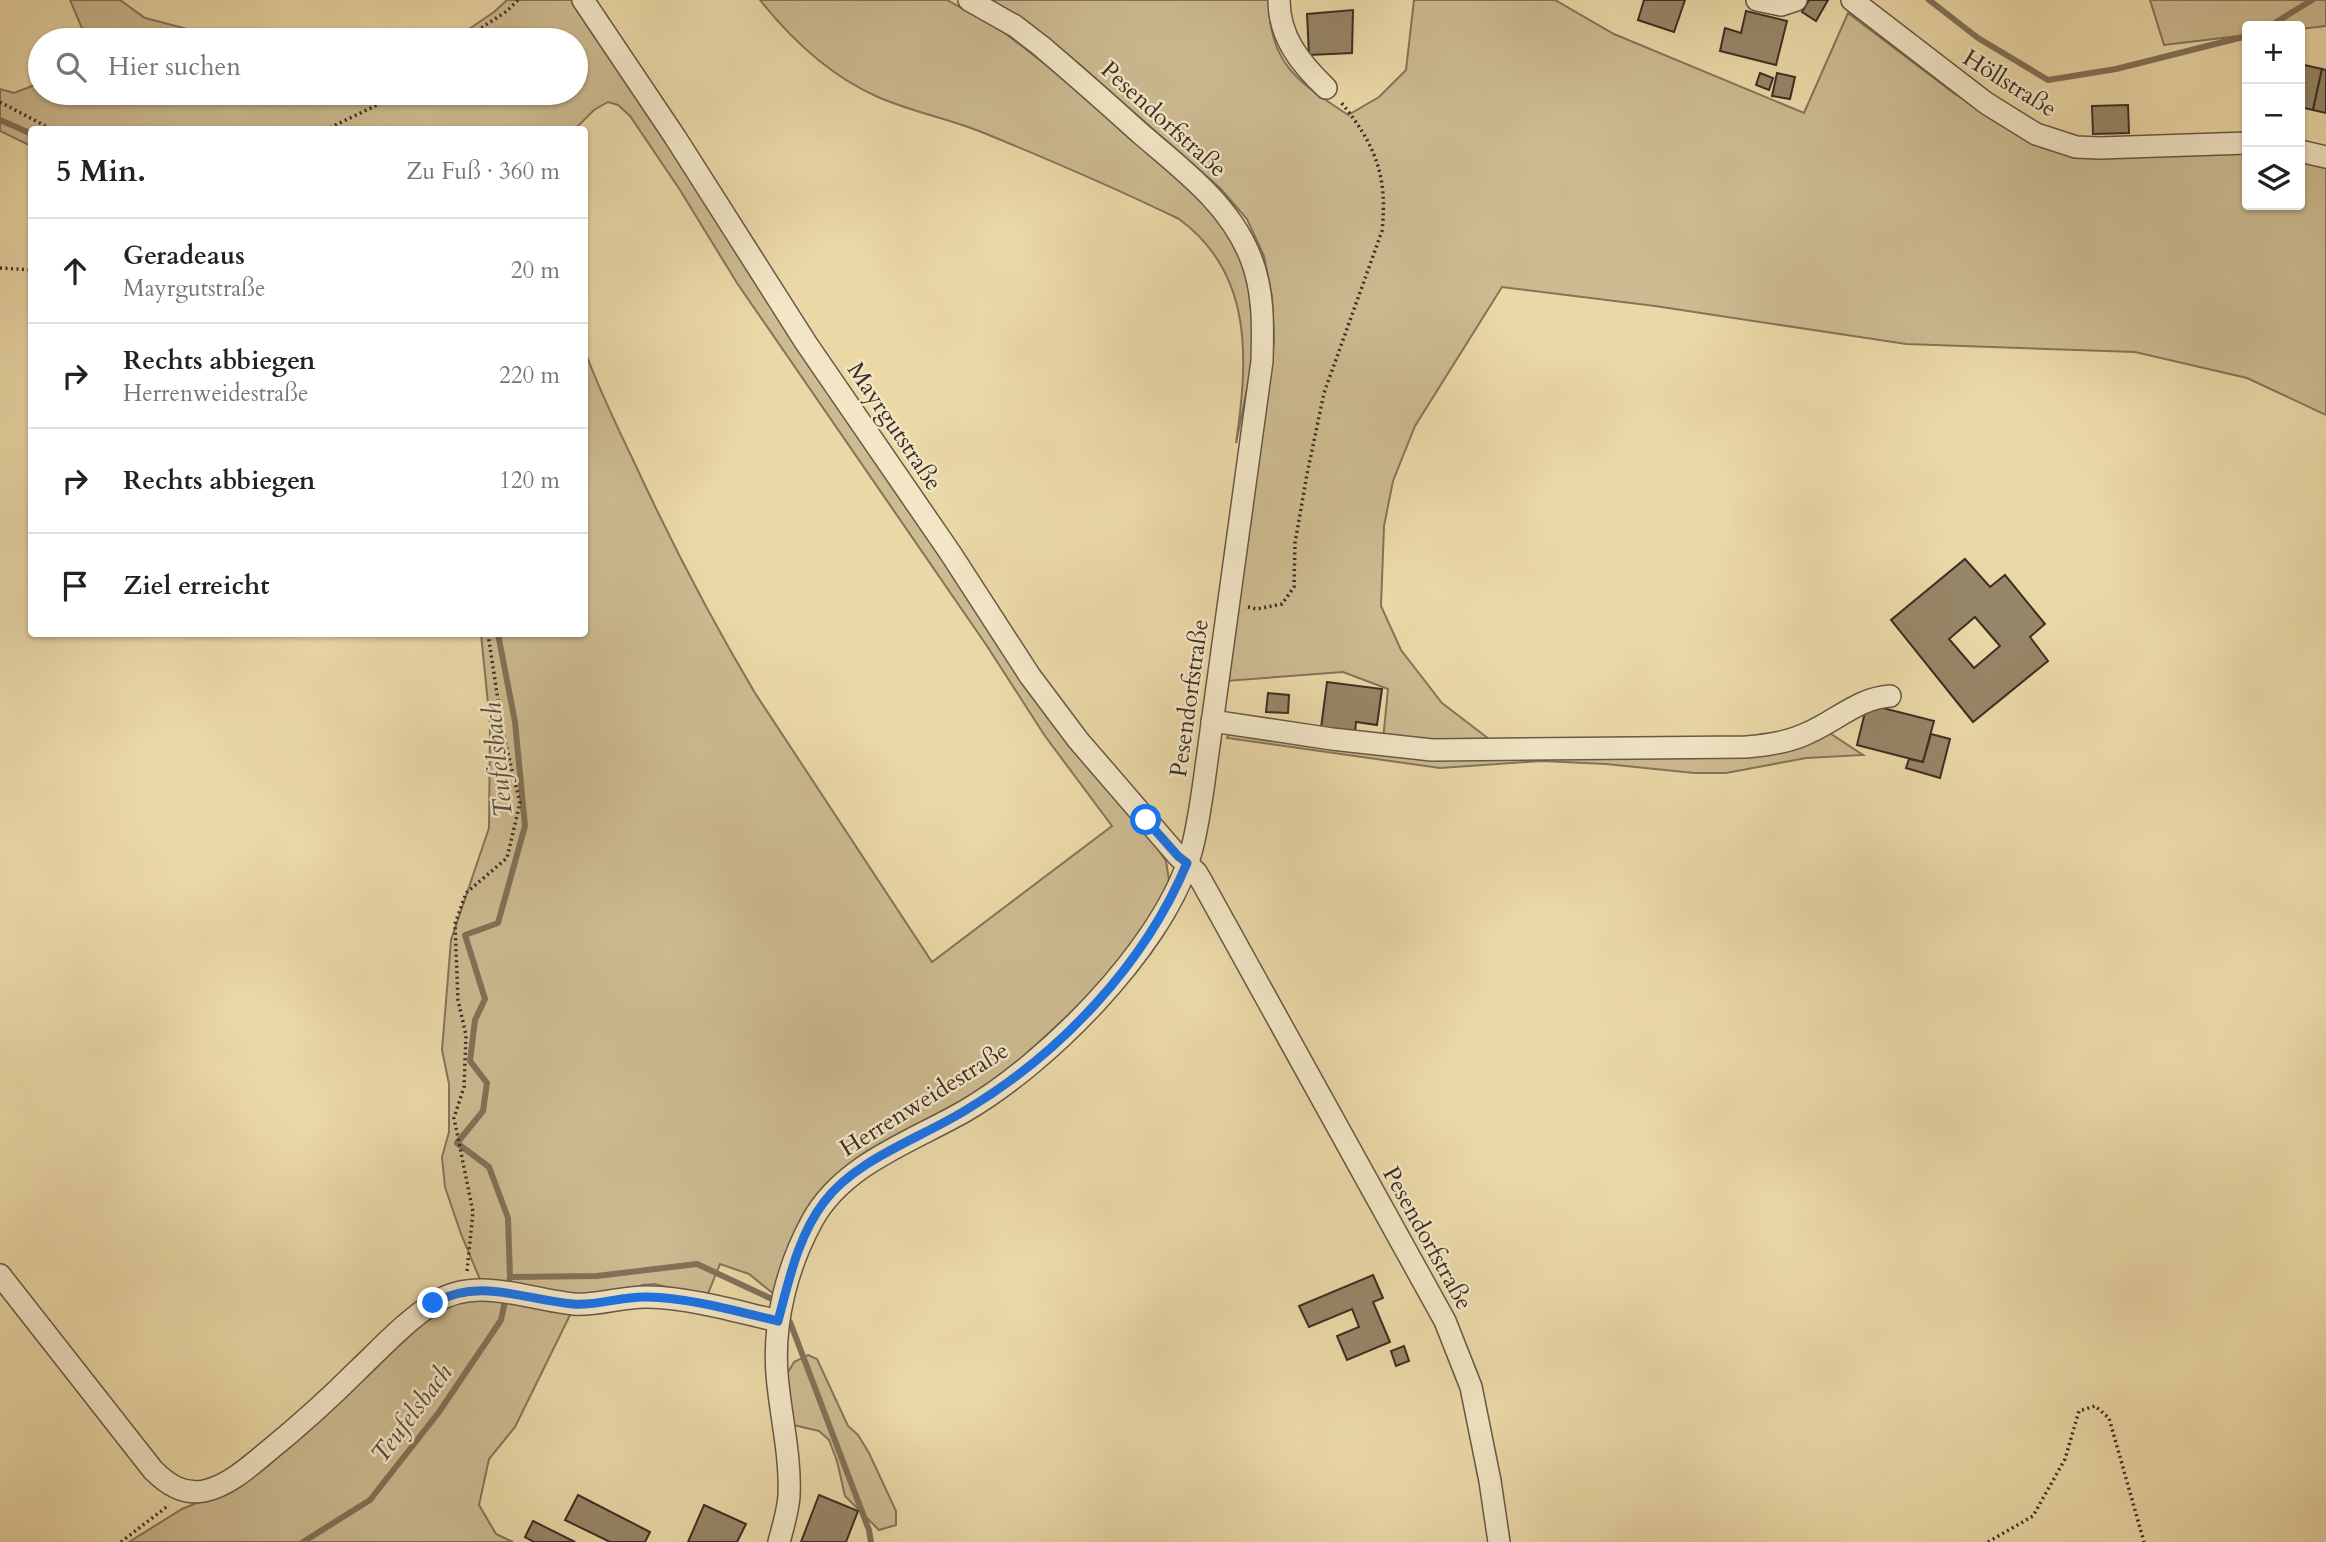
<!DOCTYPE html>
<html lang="de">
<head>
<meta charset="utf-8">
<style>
  body { margin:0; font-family:Cardo,serif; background:#f6f6f6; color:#222 }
  .controls { position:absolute; right:21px; top:21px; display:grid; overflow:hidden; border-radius:7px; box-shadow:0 2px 5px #0004 }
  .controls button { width:63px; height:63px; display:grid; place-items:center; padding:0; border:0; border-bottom:2px solid #e0e0e0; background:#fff; color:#222; font:35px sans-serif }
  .stop { position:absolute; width:21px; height:21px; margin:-16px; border:5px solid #1a73e8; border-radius:50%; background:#fff }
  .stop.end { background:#1a73e8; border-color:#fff; box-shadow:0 2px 7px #0008 }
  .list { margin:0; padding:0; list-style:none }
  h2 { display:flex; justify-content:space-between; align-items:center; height:91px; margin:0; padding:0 28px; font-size:30px }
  h2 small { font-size:23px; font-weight:400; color:#767676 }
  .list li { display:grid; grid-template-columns:46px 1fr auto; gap:21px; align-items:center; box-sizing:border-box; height:105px; padding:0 28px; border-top:2px solid #e0e0e0 }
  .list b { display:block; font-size:26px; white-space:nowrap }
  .list p { margin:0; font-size:23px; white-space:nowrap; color:#767676 }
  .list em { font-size:23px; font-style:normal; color:#767676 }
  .icon { flex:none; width:38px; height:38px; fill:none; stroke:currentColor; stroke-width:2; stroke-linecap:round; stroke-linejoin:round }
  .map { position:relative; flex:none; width:2326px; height:1542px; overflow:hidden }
  .search { position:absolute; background:#fff; box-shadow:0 2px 5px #0004; left:28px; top:28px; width:560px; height:77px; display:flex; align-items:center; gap:18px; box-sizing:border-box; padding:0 24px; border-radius:38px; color:#767676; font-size:26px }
  .panel { position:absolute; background:#fff; box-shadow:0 2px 5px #0004; left:28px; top:126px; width:560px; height:511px; border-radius:7px }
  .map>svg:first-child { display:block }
  .green { fill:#cdbb91; stroke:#84745a; stroke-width:2 }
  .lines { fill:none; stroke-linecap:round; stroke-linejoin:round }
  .stream { stroke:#827158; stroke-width:6 }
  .building { fill:#978668; stroke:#3c2e24; stroke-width:2; fill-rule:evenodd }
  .minor-casing { stroke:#685845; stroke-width:24 }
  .path { stroke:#3c2e24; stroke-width:3.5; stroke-dasharray:2 3.5; stroke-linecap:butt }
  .minor { stroke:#f2e6c6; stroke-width:21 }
  .route { stroke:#1a73e8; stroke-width:9 }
  .labels { text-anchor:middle; stroke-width:5; stroke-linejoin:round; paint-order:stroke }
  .street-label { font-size:24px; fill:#3c2e24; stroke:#f2e6c6 }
  .water-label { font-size:26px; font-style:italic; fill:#594a3a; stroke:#f2e6c6 }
</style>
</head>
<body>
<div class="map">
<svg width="2326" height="1542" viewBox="0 0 2326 1542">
  <rect width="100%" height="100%" fill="#ebd8a7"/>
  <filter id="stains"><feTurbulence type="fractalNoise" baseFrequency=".00286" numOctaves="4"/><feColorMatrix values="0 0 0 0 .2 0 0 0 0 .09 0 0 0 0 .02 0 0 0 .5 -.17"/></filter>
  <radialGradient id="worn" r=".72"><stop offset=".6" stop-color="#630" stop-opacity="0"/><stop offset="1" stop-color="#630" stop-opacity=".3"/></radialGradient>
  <!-- green -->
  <g class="green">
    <path d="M70,0H120L145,18L195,31L284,40H87Z"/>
    <path d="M507,0H574L1166,861L1169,880L1161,902L1123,957L1095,990L1006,1073L964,1102L844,1171L775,1295L749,1274L720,1264L707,1296L654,1284L642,1285L631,1292L587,1298L481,1282L461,1234L445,1187L442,1157L449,1132V1084L442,1050L451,940L489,828L490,723L481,634H584L585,351C599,390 617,426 635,464C671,542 711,619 755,693L932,962L1112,826L1045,736L987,646L737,283L680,190L630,116L618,105L608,102L594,110L574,130H32L31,146L0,131V89L14,93L40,83V93H576V40H453L494,12Z"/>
    <path d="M760,0H947L1001,30L1080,91L1189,188L1228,231L1243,266L1249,291L1255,351L1236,443C1248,360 1254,274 1179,219C1115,188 1050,160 984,133C950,119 912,112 878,97C832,77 791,39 760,0Z"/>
    <path d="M987,0H1269C1268,64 1300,83 1348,115L1379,97L1406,70L1414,0H1555L1614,34L1804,113L1848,13L1955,94L2035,141L2247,151V205H2300V157L2326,163V415L2247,378L2135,352L1906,344L1655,306L1502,287L1415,426L1393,481L1384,526L1381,606L1401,650L1442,703L1493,742H1723L1825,730L1863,755L1806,758L1726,773H1694L1606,764L1542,761L1440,768L1227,738L1237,717L1383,740L1388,689L1343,672L1226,681L1263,428L1274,341L1272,297L1264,256L1247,219L1220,188L1080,65L1039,33Z"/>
    <path d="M2150,0H2326V26L2300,29V26H2247V35L2164,45Z"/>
    <path d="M471,1296L572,1311L515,1427L489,1459L479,1505L496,1534L513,1542H129L182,1509L217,1495L438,1305Z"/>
    <path d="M808,1355L817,1359L848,1426L858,1435L869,1453L896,1511V1525L879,1530L845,1496L837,1461L829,1440L819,1431L793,1425L787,1374L794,1362Z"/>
  </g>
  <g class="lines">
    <!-- stream -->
    <g class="stream">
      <path d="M1929,0L1978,38L2048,80L2116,69L2247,36"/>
      <path d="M2270,26L2312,0"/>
      <path d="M0,120L32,134"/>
      <path d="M510,1277L597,1276L697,1264L772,1299"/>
      <path d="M790,1322L869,1530L871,1542"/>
      <path d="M303,1542L370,1500L439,1412L501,1320L510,1277L508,1218L489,1167L457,1143L483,1111L487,1083L470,1061L475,1020L485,999L465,935L498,923L525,826L515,722L498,634"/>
    </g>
  </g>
  <!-- building -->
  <g class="building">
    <path d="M1644,0H1685L1674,32L1638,20Z"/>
    <path d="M1809,0H1828L1816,21L1802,12Z"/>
    <path d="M1353,10L1352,53L1309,55L1307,14Z"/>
    <path d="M1746,11L1787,21L1776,65L1720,51L1725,28L1741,33Z"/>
    <path d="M2300,64L2322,69L2313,110L2300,107Z"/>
    <path d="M2322,69L2326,70V113L2313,110Z"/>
    <path d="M1760,73L1773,78L1769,90L1756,85Z"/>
    <path d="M1777,73L1795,77L1790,99L1772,96Z"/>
    <path d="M2128,105L2129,133L2093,134L2092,106Z"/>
    <path d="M1965,559L1990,587L2005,575L2045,624L2030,637L2048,661L1973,722L1891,620ZM1975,617L2000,646L1974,668L1949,639Z"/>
    <path d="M1327,682L1382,689L1377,725L1356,722L1355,733L1321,728Z"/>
    <path d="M1268,693L1289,695L1288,713L1266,712Z"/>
    <path d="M1867,704L1934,721L1923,762L1857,745Z"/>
    <path d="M1931,734L1950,739L1940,778L1906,768L1909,759L1923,762Z"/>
    <path d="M1373,1275L1383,1298L1373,1302L1390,1342L1347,1360L1337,1336L1359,1327L1352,1309L1309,1327L1299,1306Z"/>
    <path d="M1404,1346L1409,1361L1396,1366L1391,1351Z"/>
    <path d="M578,1495L650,1532L645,1542H610L565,1520Z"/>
    <path d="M819,1495L858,1511L846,1542H801Z"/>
    <path d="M704,1505L746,1524L737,1542H688Z"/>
    <path d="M533,1521L575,1542H534L525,1537Z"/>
  </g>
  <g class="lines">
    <defs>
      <g id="minor">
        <path d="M583,0L675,137L806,343L951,554L1030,676L1078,740L1178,856L1196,872L1202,882L1445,1321L1471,1387L1490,1481L1499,1542"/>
        <path d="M1279,0C1279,37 1300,63 1326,88"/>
        <path d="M1757,0L1781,5L1796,0"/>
        <path d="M1852,0L1986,103L2036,134L2076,147L2100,148L2247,143"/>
        <path d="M2300,151L2326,157"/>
        <path d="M1212,721L1332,739L1432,750L1746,747C1769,745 1790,742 1810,732C1837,720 1859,698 1890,696"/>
        <path d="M0,1275L153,1470C167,1484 183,1495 204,1491C228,1486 249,1467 267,1452C299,1426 329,1399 358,1370C382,1347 406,1321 434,1303C476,1275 528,1300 574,1304C598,1306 623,1296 648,1297C691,1298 735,1311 778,1321"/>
        <path d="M779,1542C783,1527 788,1511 789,1496C791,1455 780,1414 777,1374C773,1322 787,1267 812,1221C843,1164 911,1142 965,1111C1046,1064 1157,953 1188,862C1196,839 1199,814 1203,789L1262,361C1263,326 1264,290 1250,256C1229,204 1183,170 1141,134C1108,104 1075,75 1041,46L1015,26L969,0"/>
      </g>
    </defs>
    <!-- minor casing -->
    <use href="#minor" class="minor-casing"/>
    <!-- path -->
    <g class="path">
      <path d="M463,40L507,11L518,0"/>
      <path d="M0,102L53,130"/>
      <path d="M325,130L375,106L396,93"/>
      <path d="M0,268L32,270"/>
      <path d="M1248,607L1257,609L1282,604L1294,587L1295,543L1307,474L1324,393L1382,231C1388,175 1375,144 1340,101"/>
      <path d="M467,1271L473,1212L454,1118L464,1087L466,1035L458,1000L455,924L466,893L507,858L520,803L503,733L488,634"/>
      <path d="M121,1542L169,1505"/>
      <path d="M1988,1542L2033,1516L2065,1459L2079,1411L2095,1406L2109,1418L2144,1542"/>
    </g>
    <!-- minor -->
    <use href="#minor" class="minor"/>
  </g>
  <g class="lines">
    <!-- route -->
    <path class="route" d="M433,1303C480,1277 524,1300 573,1304C598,1306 622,1296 647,1297C691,1298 735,1311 778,1321C789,1280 798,1236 824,1202C856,1159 921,1138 966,1110C1060,1054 1145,964 1187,863L1178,856L1146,820"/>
  </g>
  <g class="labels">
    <!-- street labels -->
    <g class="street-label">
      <text transform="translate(2010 83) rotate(32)" y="8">Höllstraße</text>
      <text transform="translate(1164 119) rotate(42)" y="8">Pesendorfstraße</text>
      <text transform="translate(895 426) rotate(56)" y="8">Mayrgutstraße</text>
      <text transform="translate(1189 698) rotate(-82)" y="8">Pesendorfstraße</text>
      <text transform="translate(924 1099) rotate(-32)" y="8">Herrenweidestraße</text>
      <text transform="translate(1428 1238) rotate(61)" y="8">Pesendorfstraße</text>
    </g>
    <!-- water labels -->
    <g class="water-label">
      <text transform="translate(497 760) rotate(-96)" y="9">Teufelsbach</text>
      <text transform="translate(411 1413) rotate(-53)" y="9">Teufelsbach</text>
    </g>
  </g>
  <rect width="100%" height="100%" filter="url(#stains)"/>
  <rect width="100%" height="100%" fill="url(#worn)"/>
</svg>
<div class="controls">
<button>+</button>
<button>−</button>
<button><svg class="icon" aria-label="layers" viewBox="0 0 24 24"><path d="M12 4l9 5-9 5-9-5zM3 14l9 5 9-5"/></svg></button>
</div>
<div class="stop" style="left:1146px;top:820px"></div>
<div class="stop end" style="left:433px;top:1303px"></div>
<div class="search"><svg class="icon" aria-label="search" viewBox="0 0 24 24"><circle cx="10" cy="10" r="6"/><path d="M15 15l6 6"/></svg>Hier suchen</div>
<section class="panel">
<h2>5 Min.<small>Zu Fuß · 360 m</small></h2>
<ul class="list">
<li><svg class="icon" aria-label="ahead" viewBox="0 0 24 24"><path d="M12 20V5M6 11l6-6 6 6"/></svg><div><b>Geradeaus</b><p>Mayrgutstraße</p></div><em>20 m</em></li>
<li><svg class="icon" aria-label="right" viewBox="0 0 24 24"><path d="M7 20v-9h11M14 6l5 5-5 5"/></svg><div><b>Rechts abbiegen</b><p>Herrenweidestraße</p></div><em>220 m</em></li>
<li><svg class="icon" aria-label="right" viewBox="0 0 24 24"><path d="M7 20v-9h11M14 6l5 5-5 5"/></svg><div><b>Rechts abbiegen</b></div><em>120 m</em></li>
<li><svg class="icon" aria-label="arrive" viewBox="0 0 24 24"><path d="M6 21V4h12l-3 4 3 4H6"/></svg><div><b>Ziel erreicht</b></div></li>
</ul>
</section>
</div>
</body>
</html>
